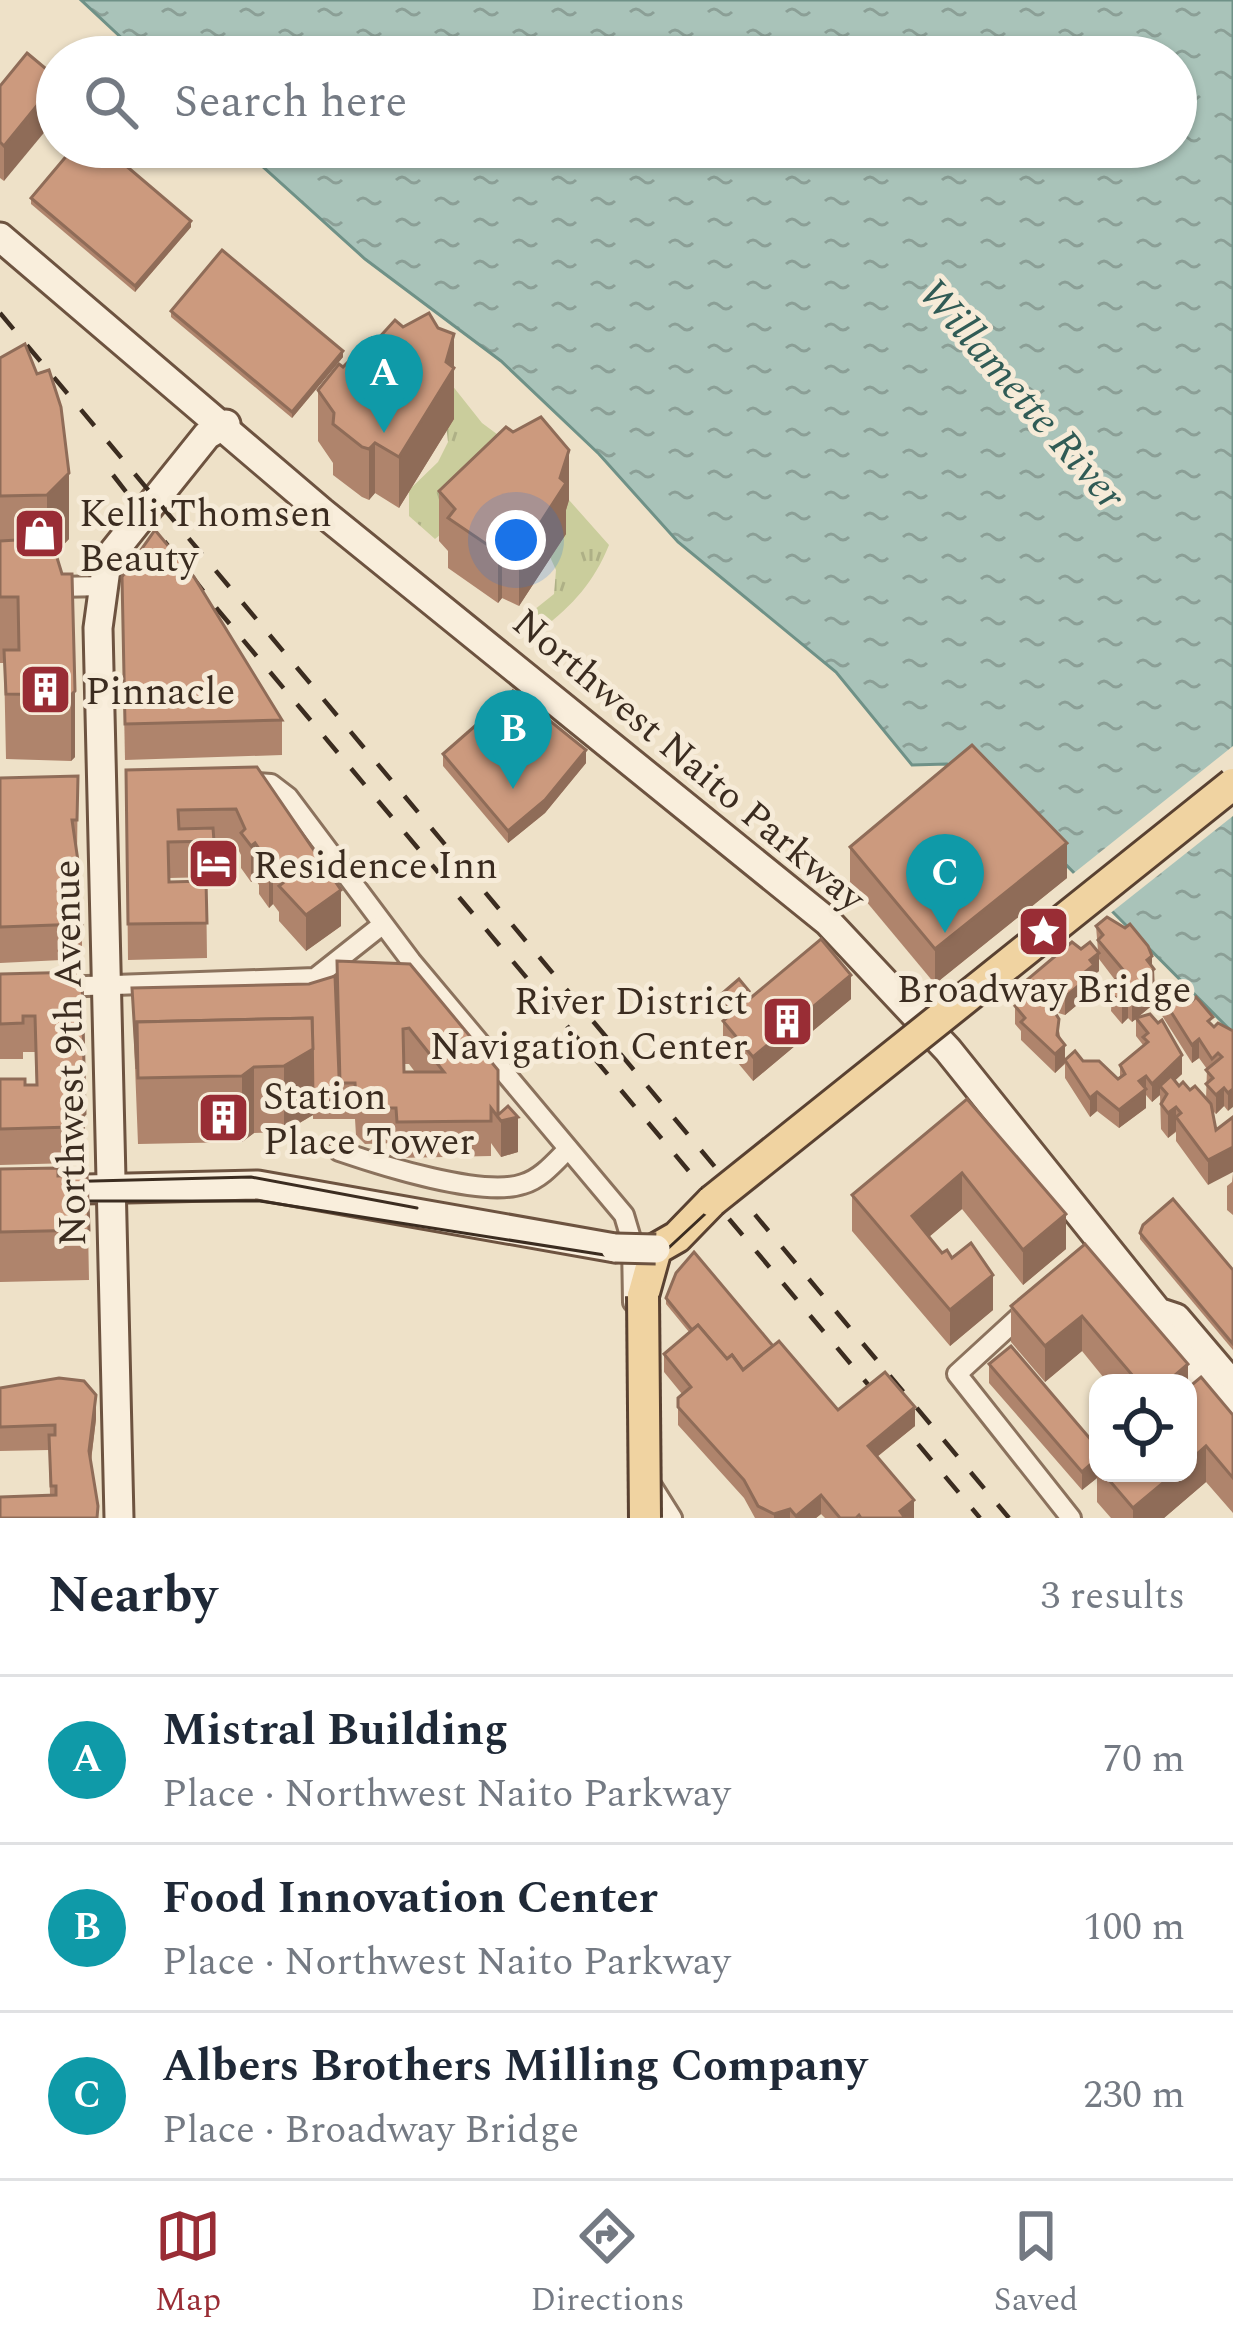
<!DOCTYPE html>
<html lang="en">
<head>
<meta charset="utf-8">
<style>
  body { margin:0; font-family:Spectral,serif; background:#f2f2f3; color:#1f2937 }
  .controls { position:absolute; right:36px; bottom:36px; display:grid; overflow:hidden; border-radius:24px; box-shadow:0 3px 9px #0004 }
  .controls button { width:108px; height:108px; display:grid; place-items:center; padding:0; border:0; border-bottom:3px solid #e0e1e3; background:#fff; color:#1f2937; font:60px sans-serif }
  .you { position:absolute; left:516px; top:540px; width:42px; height:42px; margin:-30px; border:9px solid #fff; border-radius:50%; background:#1a73e8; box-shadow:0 0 0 18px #1a73e833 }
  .badge { display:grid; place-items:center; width:78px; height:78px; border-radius:50%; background:#992d35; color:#fff; font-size:39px; font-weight:700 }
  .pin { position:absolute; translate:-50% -99px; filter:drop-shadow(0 3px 6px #0008) }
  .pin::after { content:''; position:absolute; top:63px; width:42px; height:36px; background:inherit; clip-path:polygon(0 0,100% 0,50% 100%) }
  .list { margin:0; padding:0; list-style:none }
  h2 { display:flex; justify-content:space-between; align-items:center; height:156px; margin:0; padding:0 48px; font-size:51px }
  h2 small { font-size:39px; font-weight:400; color:#747a83 }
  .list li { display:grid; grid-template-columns:78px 1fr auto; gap:36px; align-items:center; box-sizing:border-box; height:168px; padding:0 48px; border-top:3px solid #e0e1e3 }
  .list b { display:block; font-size:45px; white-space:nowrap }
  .list p { margin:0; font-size:39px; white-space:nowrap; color:#747a83 }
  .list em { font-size:39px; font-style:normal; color:#747a83 }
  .icon { flex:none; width:66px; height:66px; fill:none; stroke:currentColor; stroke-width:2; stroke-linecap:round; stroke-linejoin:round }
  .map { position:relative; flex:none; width:1233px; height:1518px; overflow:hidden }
  .search { position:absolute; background:#fff; box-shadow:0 3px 9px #0004; left:36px; right:36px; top:36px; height:132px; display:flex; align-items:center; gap:30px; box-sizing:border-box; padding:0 42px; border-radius:66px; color:#747a83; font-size:45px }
  .sheet { height:660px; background:#fff }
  nav { display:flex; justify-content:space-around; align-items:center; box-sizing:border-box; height:168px; border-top:3px solid #e0e1e3; background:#fff; font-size:33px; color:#747a83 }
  nav a { display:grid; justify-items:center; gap:6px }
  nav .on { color:#992d35 }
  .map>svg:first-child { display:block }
  .grass { fill:url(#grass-tufts) }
  .water { fill:url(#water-ripples); stroke:#6f9187; stroke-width:3 }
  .pier { fill:#eee1c8 }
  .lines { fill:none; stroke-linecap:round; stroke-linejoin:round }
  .street-casing { stroke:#8b725d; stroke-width:24 }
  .secondary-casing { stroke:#6d5340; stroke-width:33 }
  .primary-casing { stroke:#594131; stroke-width:36 }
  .street { stroke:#f9eedc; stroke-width:18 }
  .secondary { stroke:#f9eedc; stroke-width:27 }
  .primary { stroke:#f0d3a1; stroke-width:30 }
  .tram { stroke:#3b2c20; stroke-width:3 }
  .rail { stroke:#3b2c20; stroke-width:4.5; stroke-dasharray:21 21; stroke-linecap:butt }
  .secondary-bridge-casing { stroke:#6d5340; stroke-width:33; stroke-linecap:butt }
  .primary-bridge-casing { stroke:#594131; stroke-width:36; stroke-linecap:butt }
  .secondary-bridge { stroke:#f9eedc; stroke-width:27 }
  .primary-bridge { stroke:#f0d3a1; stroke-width:30 }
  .wall { fill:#af846c; fill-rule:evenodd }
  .shaded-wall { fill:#8f6c58 }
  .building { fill:#cc9a7e; stroke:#8f6c58; stroke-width:3; fill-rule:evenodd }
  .labels { text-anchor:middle; stroke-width:10; stroke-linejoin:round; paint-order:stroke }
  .poi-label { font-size:39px; fill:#3b2c20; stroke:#f6ebd8; text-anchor:start }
  .street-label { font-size:39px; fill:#3b2c20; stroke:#f6ebd8 }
  .water-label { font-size:42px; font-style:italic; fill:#305b55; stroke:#f6ebd8 }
</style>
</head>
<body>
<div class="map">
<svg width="1233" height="1518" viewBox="0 0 1233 1518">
  <defs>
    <pattern id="grass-tufts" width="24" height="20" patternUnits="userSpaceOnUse" patternTransform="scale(3)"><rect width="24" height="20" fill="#cacd9c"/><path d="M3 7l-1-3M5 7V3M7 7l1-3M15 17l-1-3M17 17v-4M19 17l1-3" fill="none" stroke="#aeb086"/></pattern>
    <pattern id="water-ripples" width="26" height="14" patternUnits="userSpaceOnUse" patternTransform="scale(3)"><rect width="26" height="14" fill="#a9c3b9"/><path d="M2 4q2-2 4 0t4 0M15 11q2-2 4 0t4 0" fill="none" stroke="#8b9f96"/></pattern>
  </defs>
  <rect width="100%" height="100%" fill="#eee1c8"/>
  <!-- grass -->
  <g class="grass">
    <path d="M440,370L482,423L532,460L435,539L409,516V490L438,462L448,442Z"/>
    <path d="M569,500L609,545C594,582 573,605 542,629L519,622L554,594L556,570L550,557Z"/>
  </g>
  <!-- water -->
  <path class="water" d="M81,0H1233V1033L971,769L960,776L947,764L912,765L836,672L678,542L599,454L501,361L365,259L241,147H1176V57H142Z"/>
  <!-- pier -->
  <path class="pier" d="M1233,746V816L1108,915L1069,877Z"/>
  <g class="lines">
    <defs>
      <g id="street">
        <path d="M53,587L107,586"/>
        <path d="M243,782L271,784L288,797L411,961L624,1215L632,1242L633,1302"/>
        <path d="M58,987L315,978L382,925"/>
        <path d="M339,1151C380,1165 483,1198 523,1184C541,1179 555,1162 568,1149"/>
        <path d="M1029,1308L957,1374L1071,1518"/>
        <path d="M650,1483L672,1518"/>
      </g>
      <g id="secondary">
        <path d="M0,237L322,512L828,922L948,1050L1158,1312L1176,1318L1233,1385"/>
        <path d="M0,1191L258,1185L615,1248"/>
        <path d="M1158,1312L1159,1329L1233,1419"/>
        <path d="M119,1518L98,628L106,569L114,551L207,435L226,424"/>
      </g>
      <path id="primary" d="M643,1296L656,1249L677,1237L712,1201"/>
    </defs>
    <!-- street casing -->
    <use href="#street" class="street-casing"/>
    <!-- secondary casing -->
    <use href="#secondary" class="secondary-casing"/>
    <!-- primary casing -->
    <use href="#primary" class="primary-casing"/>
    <!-- street -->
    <use href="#street" class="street"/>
    <!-- secondary -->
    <use href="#secondary" class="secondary"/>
    <!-- primary -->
    <use href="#primary" class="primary"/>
    <!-- tram -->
    <g class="tram">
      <path d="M54,1182L251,1177L417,1208"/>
      <path d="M0,1201H260L611,1256L662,1254L747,1175L1233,788"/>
    </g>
    <!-- rail -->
    <g class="rail">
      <path d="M0,313L1009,1518"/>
      <path d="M113,475L218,610L980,1518"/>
    </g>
    <defs>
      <path id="secondary-bridge" d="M615,1248L656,1249"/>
      <g id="primary-bridge">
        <path d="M712,1201L1233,784"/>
        <path d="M643,1296L645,1518"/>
      </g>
    </defs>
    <!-- secondary-bridge casing -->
    <use href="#secondary-bridge" class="secondary-bridge-casing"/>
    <!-- primary-bridge casing -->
    <use href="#primary-bridge" class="primary-bridge-casing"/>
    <!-- secondary-bridge -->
    <use href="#secondary-bridge" class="secondary-bridge"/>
    <!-- primary-bridge -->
    <use href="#primary-bridge" class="primary-bridge"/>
  </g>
  <!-- wall -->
  <g class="wall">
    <path d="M27,53L4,181L0,178V86Z"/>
    <path d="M31,198L191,227L135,292L31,204Z"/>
    <path d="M171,311L343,357L292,418L171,317Z"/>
    <path d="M438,328L454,334V419L399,508L375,493L369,500L362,497L333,475V463L318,441V390L343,367L376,341Z"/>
    <path d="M0,358L69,539L56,553L62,574H72L75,757L71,761L6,759L4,663H0Z"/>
    <path d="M439,491L569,500L566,510V534L519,606L502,598L498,603L448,568V551L439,541Z"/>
    <path d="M122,612L282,720V755L125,760Z"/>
    <path d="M479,731L586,763L545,813L508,843L443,766V754Z"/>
    <path d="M257,767L341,926L306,951L279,921V912L273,904L269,908L259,894V885L255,879L251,882L241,868V855L236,845H214V877L169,878V882L206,881L207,958L128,960L126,770Z"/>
    <path d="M78,776L77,854L78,895L82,924V959L0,963V778Z"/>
    <path d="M850,847L1067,878L935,984L850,882Z"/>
    <path d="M1096,926L1154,969L1155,1003L1137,1018L1182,1074L1174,1081L1179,1086L1206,1099L1207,1069L1199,1058L1192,1063L1161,1014V996L1213,1026L1231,1028L1228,1111L1224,1106L1216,1114L1211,1109L1208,1185L1176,1141V1132L1168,1138L1161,1129L1160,1095L1152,1102L1146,1095V1108L1119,1128L1097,1111L1090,1117L1065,1078V1064L1055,1073L1021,1040V1031L1015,1024V990L1081,949L1098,951ZM1099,959L1115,980L1113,982L1111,1011L1122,1024L1128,1018L1132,1022L1136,1019V1036L1143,1045L1120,1065V1078L1118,1079L1083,1061L1065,1059L1055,1012L1065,1015L1089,995V988L1094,983V975L1099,971Z"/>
    <path d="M337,961L498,1115L518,1152L501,1157L491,1143V1156L397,1158L396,1143L365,1144L356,1135L355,1119H313V1115L284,1132L254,1133L242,1142L138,1144L132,988L339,1075ZM404,1064H409L415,1072H404Z"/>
    <path d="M82,972L85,1149L72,1163L0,1165V1079L25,1085H36L35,1052H23V1059H0V974Z"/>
    <path d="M718,997L749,999H851L753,1081L723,1045V1021L726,1019L718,1009Z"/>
    <path d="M967,1099L1066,1249L1023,1285L962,1209L929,1237L993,1310L950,1346L852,1231V1195Z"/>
    <path d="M0,1169L58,1176L87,1175L89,1280L0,1282Z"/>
    <path d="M1233,1173V1215L1227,1210V1186L1232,1182Z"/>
    <path d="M1140,1233L1233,1270V1350L1140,1239Z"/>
    <path d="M1085,1244L1188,1383H1108L1082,1351L1045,1382L1011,1342V1306Z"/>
    <path d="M666,1298L773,1346L838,1410L915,1426L877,1457L914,1518H825L821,1514L816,1518H755L744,1498L678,1425V1398L682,1394L664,1372V1354L689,1332L666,1304Z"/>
    <path d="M989,1364L1098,1448V1473H1188V1388L1233,1415V1513L1206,1482L1164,1518H1111L1097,1502V1478L1082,1490L989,1383Z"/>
    <path d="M0,1388L96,1419L91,1461L98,1518L50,1496L49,1450L0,1451Z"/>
  </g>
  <!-- shaded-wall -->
  <g class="shaded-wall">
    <path d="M57,81V117L4,181V146Z"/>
    <path d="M191,221V227L135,292V286Z"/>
    <path d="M454,334V419L399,508V457L446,362Z"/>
    <path d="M343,351V357L292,418V412Z"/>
    <path d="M375,443V493L369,500V449Z"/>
    <path d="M569,450V500L566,510V534L519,606V556L560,478Z"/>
    <path d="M69,473V539L47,561V495Z"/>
    <path d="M502,547V598L498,603V552Z"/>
    <path d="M75,691V757L71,761V695Z"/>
    <path d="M586,750V763L545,813L508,843V831Z"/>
    <path d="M255,843V879L251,882V846Z"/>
    <path d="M1067,843V878L935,984V949Z"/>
    <path d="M273,869V904L269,908V872Z"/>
    <path d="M341,890V926L306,951V915Z"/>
    <path d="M1099,953V971L1094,975V983L1089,988V995L1065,1015V997L1085,972L1090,960Z"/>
    <path d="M1152,956V971L1154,969L1155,1003L1132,1022V1004L1147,960Z"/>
    <path d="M851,975V999L753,1081V1057Z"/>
    <path d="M749,991V1004L728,1022V1009Z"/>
    <path d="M1128,1000V1018L1122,1024V1005Z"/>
    <path d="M1059,1019V1037L1065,1045V1063L1055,1073V1054Z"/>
    <path d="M1199,1039V1058L1192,1063V1045Z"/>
    <path d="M313,1049V1115L284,1132V1066Z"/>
    <path d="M1182,1055V1074L1164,1091L1160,1086V1095L1152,1102V1084Z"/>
    <path d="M254,1067V1133L242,1142V1076Z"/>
    <path d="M1146,1076V1108L1119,1128V1110L1139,1081Z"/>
    <path d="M1224,1088V1106L1216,1114V1095Z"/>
    <path d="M1233,1089V1107L1228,1111V1093Z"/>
    <path d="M1097,1092V1111L1090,1117V1098Z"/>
    <path d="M1176,1107V1131L1168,1138V1113Z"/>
    <path d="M85,1114V1149L72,1163V1127Z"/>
    <path d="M518,1117V1152L501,1157V1121Z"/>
    <path d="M1233,1147V1172L1208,1185V1160Z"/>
    <path d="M962,1173V1209L912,1251V1216Z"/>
    <path d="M1066,1214V1249L1023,1285V1250Z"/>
    <path d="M993,1275V1310L950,1346V1310Z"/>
    <path d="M1082,1316V1351L1045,1382V1346Z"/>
    <path d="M1188,1364V1383H1166Z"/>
    <path d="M96,1395V1419L89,1476V1451Z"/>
    <path d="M915,1407V1426L868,1464V1446Z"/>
    <path d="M1206,1446V1482L1164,1518H1133V1508L1175,1473H1188V1462Z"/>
    <path d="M1098,1458L1097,1478L1082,1490V1472Z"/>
    <path d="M821,1495V1514L816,1518H796V1516Z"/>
    <path d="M914,1500V1518H900V1511Z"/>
    <path d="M790,1509V1518H774V1514Z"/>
  </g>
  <!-- building -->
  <g class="building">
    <path d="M27,53L57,78V81L4,146L0,142V86Z"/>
    <path d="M74,147H104L191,221L135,286L31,198Z"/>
    <path d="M222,250L343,351L292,412L171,311Z"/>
    <path d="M429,313L438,328L454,334L446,362L454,368L399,457L375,443L369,449L362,447L333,424L334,413L318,390L339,364L343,367L372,338L376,341L395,320L403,327Z"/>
    <path d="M25,344L37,374L49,370L61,407L69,473L47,495L0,496V358Z"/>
    <path d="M541,417L569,450L560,478L566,483L519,556L502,547L498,552L448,518L455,509L439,491L506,427L513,432Z"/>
    <path d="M155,530L194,577L282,720L125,724L122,577Z"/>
    <path d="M51,538L62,574H72L75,691L71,695L6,694L4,650H19L18,597H0V541Z"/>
    <path d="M513,691L586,750L545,800L508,831L443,754L475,726L479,731L489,728Z"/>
    <path d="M972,745L1067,843L935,949L850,847Z"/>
    <path d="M257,767L341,890L306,915L279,886L283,883L273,869L269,872L259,859L264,856L255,843L251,846L241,833L245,829L236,809L178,810L179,829L213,828L214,841L168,842L169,882L206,881L207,923L128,924L126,770Z"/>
    <path d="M78,776L77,820H72L78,861H73L82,924L0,927V778Z"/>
    <path d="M1107,917L1125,928L1130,924L1148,946L1152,956L1147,960L1154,969L1147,975L1155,985L1132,1004L1128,1000L1122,1005L1111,993L1118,988L1113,982L1125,972L1098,940L1103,935L1096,926Z"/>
    <path d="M821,939L851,975L753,1057L723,1021Z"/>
    <path d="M1072,942L1081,949L1090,942L1099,953L1090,960L1094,965L1085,972L1089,977L1065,997L1052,992L1046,998L1059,1019L1057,1035L1065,1045L1055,1054L1021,1022L1025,1018L1015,1006L1023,999L1015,990Z"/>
    <path d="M337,961L410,964L498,1070V1115L508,1106L518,1117L501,1121L491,1108V1121L397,1122L396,1108H365L356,1099L355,1083H340ZM409,1028L444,1072H404L403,1029Z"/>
    <path d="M82,972L85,1114L72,1127L0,1129V1079H25V1085H37L35,1016H23V1023L0,1024V974Z"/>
    <path d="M335,976L340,1100L313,1101L312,1018L137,1022V1069L132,988L309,984Z"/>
    <path d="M739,979L749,991L728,1009L718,997Z"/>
    <path d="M1172,986L1192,1001L1196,997L1213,1017L1208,1021L1214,1027L1218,1023L1233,1031V1089L1228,1093L1224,1088L1216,1095L1206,1084L1213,1078L1206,1070L1222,1057L1218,1053L1212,1059L1199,1039L1192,1045L1161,996Z"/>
    <path d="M1150,1014L1158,1023L1162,1020L1182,1055L1152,1084L1146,1076L1139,1081L1146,1089L1119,1110L1097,1092L1090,1098L1065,1060L1075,1051L1083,1061H1099L1118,1079L1125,1074L1120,1065L1148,1042L1143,1037L1148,1033L1136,1018Z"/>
    <path d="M312,1018L313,1049L284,1066L254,1067L242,1076L138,1078L137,1022Z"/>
    <path d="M1171,1076L1179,1086L1183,1082L1190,1090L1195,1086L1211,1104L1216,1130L1233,1117V1147L1208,1160L1176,1117L1181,1113L1176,1107L1168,1113L1161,1104L1167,1094L1160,1086Z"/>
    <path d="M967,1099L1066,1214L1023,1250L962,1173L912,1216L942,1253L947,1250L952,1258L971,1243L993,1275L950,1310L852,1195Z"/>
    <path d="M58,1168V1176L87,1175L89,1230L0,1232V1169Z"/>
    <path d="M1173,1199L1233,1270V1344L1140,1233L1143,1225Z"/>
    <path d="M1085,1244L1188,1364L1166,1383H1139L1082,1316L1045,1346L1011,1306Z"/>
    <path d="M694,1252L773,1346L743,1370L732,1355L727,1359L698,1325L692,1330L666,1298L676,1273Z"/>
    <path d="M698,1325L727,1359L732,1355L743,1370L779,1341L838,1410L885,1372L915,1407L868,1446L914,1500L900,1511L905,1518H861L859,1515L856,1518H840L821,1495L796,1516L790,1509L774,1514L758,1506L744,1480L678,1407V1398L691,1387L664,1354Z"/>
    <path d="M1011,1346L1098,1448V1458L1082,1472L989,1364Z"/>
    <path d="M1201,1377L1233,1415V1478L1206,1446L1188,1462V1388Z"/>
    <path d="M59,1378L84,1381L96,1395L89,1451L98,1506L97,1518H0V1497L56,1495V1486H51L49,1435H55V1425L0,1427V1388Z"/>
    <path d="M1103,1473H1175L1133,1508Z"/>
  </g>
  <!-- icons -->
  <defs>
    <symbol id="shop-square" viewBox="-11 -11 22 22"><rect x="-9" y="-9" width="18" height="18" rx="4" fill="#992d35" stroke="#f6ebd8"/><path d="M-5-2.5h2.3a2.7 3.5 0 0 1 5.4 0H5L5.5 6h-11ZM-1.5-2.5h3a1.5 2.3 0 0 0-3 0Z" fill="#fff"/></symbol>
    <symbol id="building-square" viewBox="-11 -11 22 22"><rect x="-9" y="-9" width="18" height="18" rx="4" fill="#992d35" stroke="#f6ebd8"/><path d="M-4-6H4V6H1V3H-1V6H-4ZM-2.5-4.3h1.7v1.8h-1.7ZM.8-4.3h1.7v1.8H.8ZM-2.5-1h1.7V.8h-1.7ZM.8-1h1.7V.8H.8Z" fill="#fff"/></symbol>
    <symbol id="hotel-square" viewBox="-11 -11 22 22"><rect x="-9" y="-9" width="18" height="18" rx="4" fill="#992d35" stroke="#f6ebd8"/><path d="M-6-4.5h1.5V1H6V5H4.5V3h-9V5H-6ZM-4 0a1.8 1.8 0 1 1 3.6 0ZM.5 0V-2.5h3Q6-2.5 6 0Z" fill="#fff"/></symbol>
    <symbol id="sight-square" viewBox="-11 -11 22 22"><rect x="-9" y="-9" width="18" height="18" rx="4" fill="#992d35" stroke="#f6ebd8"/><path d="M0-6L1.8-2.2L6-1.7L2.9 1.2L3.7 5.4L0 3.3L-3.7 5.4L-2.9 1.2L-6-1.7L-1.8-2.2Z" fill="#fff"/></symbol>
  </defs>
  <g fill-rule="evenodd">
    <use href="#shop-square" x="10" y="504" width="59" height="59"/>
    <use href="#building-square" x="16" y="660" width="59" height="59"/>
    <use href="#hotel-square" x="184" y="834" width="59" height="59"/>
    <use href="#sight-square" x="1014" y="902" width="59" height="59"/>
    <use href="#building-square" x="758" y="992" width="59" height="59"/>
    <use href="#building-square" x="194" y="1088" width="59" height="59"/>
  </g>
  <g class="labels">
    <!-- poi labels -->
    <g class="poi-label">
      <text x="79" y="526">Kelli Thomsen<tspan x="79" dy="45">Beauty</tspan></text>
      <text x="85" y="704">Pinnacle</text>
      <text x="253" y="878">Residence Inn</text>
      <text x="1044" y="1002" text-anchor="middle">Broadway Bridge</text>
      <text x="748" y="1014" text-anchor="end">River District<tspan x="748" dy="45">Navigation Center</tspan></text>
      <text x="263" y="1109">Station<tspan x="263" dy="45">Place Tower</tspan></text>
    </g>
    <!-- street labels -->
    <g class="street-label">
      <text transform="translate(690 759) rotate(40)" y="14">Northwest Naito Parkway</text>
      <text transform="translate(68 1053) rotate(-91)" y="14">Northwest 9th Avenue</text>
    </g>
    <!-- water labels -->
    <g class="water-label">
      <text transform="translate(1023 393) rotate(49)" y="15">Willamette River</text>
    </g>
  </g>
</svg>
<div class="controls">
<button><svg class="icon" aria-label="locate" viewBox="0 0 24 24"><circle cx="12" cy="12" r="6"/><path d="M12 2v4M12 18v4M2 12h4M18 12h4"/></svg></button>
</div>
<div class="you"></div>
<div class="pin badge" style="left:384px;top:433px;background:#0f9aa8">A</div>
<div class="pin badge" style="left:513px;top:789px;background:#0f9aa8">B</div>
<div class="pin badge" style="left:945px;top:933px;background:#0f9aa8">C</div>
<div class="search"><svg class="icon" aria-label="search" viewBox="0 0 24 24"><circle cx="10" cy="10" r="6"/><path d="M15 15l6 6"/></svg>Search here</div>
</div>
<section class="sheet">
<h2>Nearby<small>3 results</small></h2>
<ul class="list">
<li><span class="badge" style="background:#0f9aa8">A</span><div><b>Mistral Building</b><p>Place · Northwest Naito Parkway</p></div><em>70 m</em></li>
<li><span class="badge" style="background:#0f9aa8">B</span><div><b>Food Innovation Center</b><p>Place · Northwest Naito Parkway</p></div><em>100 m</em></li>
<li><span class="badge" style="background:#0f9aa8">C</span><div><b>Albers Brothers Milling Company</b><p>Place · Broadway Bridge</p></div><em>230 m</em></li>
</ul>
</section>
<nav>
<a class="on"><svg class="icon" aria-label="map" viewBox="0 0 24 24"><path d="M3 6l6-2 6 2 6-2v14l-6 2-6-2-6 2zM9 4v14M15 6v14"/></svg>Map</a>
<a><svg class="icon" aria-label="directions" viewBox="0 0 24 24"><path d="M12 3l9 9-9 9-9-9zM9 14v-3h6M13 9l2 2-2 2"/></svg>Directions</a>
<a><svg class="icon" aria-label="saved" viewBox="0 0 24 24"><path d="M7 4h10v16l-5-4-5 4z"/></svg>Saved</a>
</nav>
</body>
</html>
